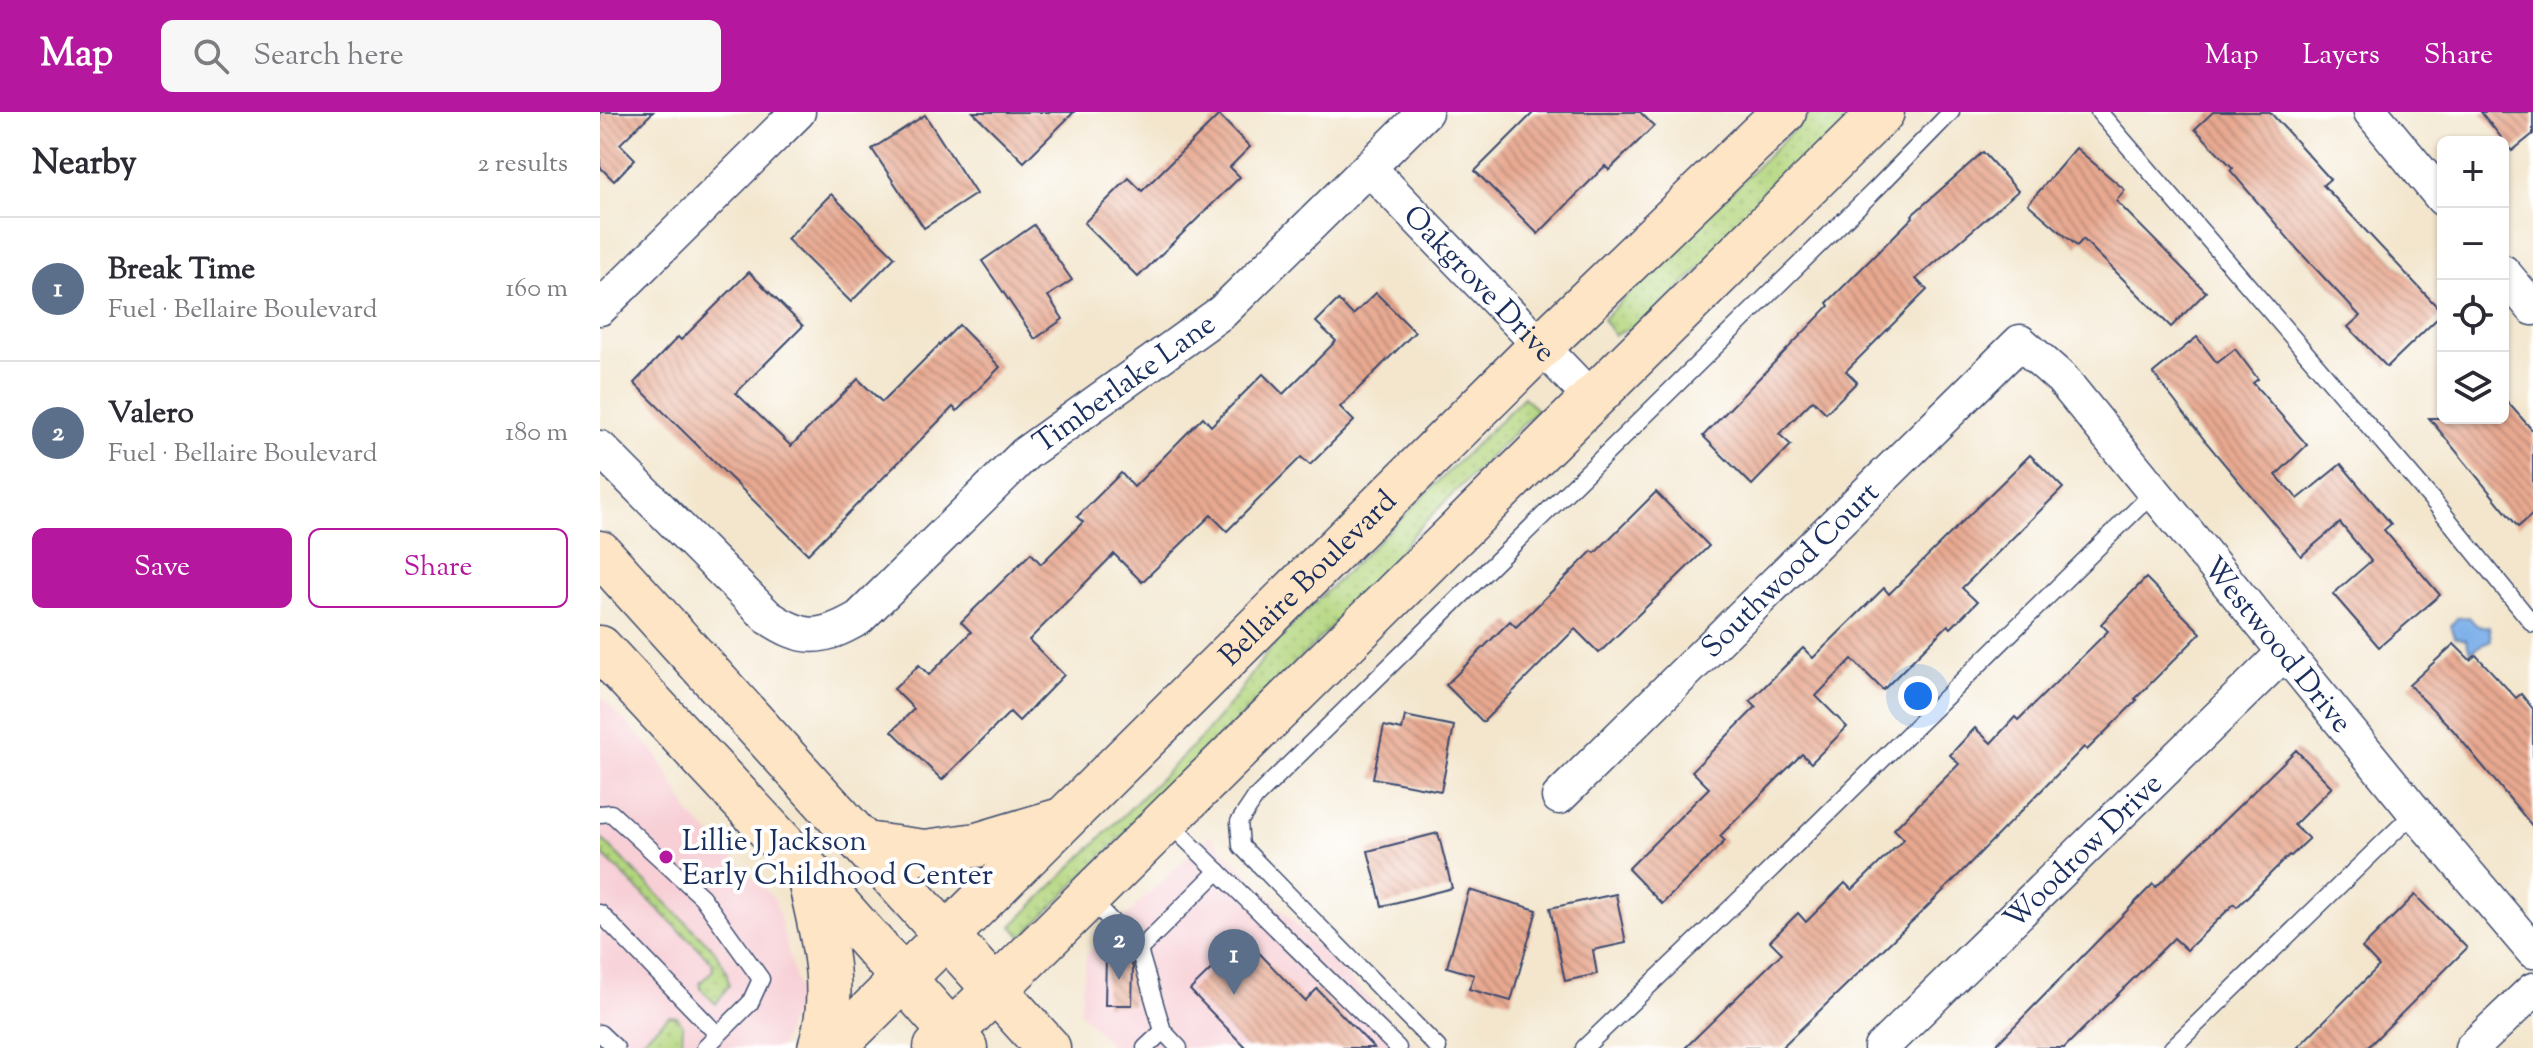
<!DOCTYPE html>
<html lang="en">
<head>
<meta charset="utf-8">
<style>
  body { margin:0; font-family:"Sorts Mill Goudy",serif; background:#f7f7f7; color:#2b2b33 }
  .controls { position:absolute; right:24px; top:24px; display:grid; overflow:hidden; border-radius:12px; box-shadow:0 2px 6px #0004 }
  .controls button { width:72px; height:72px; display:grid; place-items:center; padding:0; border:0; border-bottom:2px solid #e1e1e2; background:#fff; color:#2b2b33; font:40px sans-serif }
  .you { position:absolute; left:1318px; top:584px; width:28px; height:28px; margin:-20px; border:6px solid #fff; border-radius:50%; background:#1a73e8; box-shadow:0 0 0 12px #1a73e833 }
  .badge { display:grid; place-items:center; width:52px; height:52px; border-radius:50%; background:#b5179e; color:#fff; font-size:26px; font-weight:700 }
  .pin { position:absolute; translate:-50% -66px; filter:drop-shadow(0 2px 4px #0008) }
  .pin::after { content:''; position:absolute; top:42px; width:28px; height:24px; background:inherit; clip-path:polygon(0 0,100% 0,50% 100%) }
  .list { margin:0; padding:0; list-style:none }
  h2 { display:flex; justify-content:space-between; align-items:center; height:104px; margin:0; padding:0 32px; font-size:34px }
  h2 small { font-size:26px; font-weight:400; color:#7c7c81 }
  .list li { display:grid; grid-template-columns:52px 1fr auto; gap:24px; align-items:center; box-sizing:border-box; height:144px; padding:0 32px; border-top:2px solid #e1e1e2 }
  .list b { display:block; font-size:30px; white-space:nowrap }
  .list p { margin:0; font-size:26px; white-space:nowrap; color:#7c7c81 }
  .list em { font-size:26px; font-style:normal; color:#7c7c81 }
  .actions { display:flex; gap:16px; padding:24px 32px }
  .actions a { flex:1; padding:18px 0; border:2px solid #b5179e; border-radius:12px; text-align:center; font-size:28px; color:#b5179e }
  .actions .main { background:#b5179e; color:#fff }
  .icon { flex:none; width:44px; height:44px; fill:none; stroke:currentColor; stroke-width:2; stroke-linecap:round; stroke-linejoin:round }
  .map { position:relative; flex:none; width:1933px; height:936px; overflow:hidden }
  header { display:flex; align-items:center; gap:48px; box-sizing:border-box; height:112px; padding:0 40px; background:#b5179e; color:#fff }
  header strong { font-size:38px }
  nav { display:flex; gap:44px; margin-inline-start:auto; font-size:28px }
  .search { width:560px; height:72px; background:#f7f7f7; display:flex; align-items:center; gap:20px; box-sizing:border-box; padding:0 28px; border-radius:12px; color:#7c7c81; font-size:30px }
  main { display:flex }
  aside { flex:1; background:#fff }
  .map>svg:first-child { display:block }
  .built { fill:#f7cfd5 }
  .grass { fill:url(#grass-dots); stroke:#67826e; stroke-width:2 }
  .water { fill:url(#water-ripples); stroke:#4c6fa4; stroke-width:2 }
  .building { fill:url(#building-back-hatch) }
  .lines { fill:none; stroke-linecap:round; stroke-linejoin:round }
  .lane-casing { stroke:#3b4a6f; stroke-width:19 }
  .street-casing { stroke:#3b4a6f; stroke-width:37 }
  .secondary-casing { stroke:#3b4a6f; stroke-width:47 }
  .lane { stroke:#fff; stroke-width:16 }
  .street { stroke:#fff; stroke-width:34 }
  .secondary { stroke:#fde5c5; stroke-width:44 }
  .poi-dot { fill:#b5179e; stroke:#fff; stroke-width:3 }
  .labels { text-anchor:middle; stroke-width:8; stroke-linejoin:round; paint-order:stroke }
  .street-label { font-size:30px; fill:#1b2f5e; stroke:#fff }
  .poi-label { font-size:30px; fill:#1b2f5e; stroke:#fff; text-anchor:start }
</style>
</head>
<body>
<header>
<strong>Map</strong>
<div class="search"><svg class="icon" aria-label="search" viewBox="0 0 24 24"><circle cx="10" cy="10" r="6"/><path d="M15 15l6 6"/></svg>Search here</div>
<nav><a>Map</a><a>Layers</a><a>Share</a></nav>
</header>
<main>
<aside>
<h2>Nearby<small>2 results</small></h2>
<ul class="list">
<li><span class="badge" style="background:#5c6f8a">1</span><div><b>Break Time</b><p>Fuel · Bellaire Boulevard</p></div><em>160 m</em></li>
<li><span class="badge" style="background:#5c6f8a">2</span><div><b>Valero</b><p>Fuel · Bellaire Boulevard</p></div><em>180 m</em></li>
</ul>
<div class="actions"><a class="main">Save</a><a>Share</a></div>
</aside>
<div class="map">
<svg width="1933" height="936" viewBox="0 0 1933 936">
  <defs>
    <pattern id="grass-dots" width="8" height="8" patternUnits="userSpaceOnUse" patternTransform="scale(2)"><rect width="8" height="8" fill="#b3d57d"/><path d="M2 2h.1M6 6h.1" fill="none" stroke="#99b76e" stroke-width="1.8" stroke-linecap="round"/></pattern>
    <pattern id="water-ripples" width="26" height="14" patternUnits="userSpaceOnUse" patternTransform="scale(2)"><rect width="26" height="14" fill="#7cafe9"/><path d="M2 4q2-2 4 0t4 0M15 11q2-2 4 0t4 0" fill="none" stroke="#658fc0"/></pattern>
    <pattern id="building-back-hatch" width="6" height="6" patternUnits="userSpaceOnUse" patternTransform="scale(2)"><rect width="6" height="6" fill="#e8a990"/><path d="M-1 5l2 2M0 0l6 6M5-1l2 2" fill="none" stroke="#bb8a79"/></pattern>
  </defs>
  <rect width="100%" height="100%" fill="#fff"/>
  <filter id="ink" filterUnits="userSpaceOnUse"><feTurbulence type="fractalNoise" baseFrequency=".0125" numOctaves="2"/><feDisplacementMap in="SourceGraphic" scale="16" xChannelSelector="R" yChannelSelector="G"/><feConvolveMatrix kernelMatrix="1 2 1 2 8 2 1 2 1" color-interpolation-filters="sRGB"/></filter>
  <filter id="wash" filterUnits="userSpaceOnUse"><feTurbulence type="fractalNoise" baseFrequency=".006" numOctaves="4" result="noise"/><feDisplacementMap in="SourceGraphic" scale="32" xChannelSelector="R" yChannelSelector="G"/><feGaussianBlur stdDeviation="1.8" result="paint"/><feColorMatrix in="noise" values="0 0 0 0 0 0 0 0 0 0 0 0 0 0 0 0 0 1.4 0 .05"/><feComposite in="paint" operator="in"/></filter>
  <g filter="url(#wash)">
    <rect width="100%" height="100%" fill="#f3e6cd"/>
    <!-- built -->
    <g class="built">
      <path d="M0,584L56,641L90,702L175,788L199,882L180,936H0Z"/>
      <path d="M609,723L817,936H514L480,900L486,843Z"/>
    </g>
    <!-- grass -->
    <g class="grass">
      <path d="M1212,0H1262L1044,211L1014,223L1003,207Z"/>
      <path d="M924,285L937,298L815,420L773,473L422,825L412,814L600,627L635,586L675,530Z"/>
      <path d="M0,725L114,838L126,858L129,873L116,892L101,877L100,871L113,858L112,850L0,740Z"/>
      <path d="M69,904L77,905L83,913L82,931L78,936H40L41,929Z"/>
    </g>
    <!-- water -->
    <path class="water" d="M1869,505L1876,513L1889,515L1891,528L1870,539L1866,528L1855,525L1851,514L1857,506Z"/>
    <g id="blocks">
      <!-- building -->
      <g class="building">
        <path d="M0,0H53L20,32L35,47L14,69L0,55Z"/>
        <path d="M373,0H474L424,50Z"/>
        <path d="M934,0H1040L1054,14L1009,58L1005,54L938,122L875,59Z"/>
        <path d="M1613,0H1670L1730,67L1723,73L1843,201L1787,255L1748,215L1760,204L1698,138L1630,58L1633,56L1595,17Z"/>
        <path d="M1881,0H1933V22L1912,39Z"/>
        <path d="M325,3L376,82L324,116L272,37Z"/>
        <path d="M619,3L650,35L630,55L640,65L538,165L484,111L529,66L542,79Z"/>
        <path d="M1476,36L1525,78L1516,89L1606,180L1571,215L1483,127L1477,134L1428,92Z"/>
        <path d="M1383,40L1418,79L1316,167L1327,178L1246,259L1257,270L1226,301L1213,288L1179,322L1191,333L1152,373L1103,324L1229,194L1227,191L1313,105L1312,103Z"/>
        <path d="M231,82L295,145L251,190L187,127Z"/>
        <path d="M434,113L472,168L448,184L463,207L435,227L382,149Z"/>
        <path d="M149,160L203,214L136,281L191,334L258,267L282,290L359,213L400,255L357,299L353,295L208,442L34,271L78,225L81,228Z"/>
        <path d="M776,181L815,220L740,295L754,309L710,353L701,345L627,419L611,403L542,470L514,442L429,528L464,563L419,609L410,600L342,668L292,619L314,597L294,577L319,553L329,563L371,520L361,510L431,441L441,452L483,410L477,405L521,361L534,375L603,305L611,314L663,262L683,282L736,229L716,210L738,188L753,203Z"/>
        <path d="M1597,225L1617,251L1635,237L1658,267L1653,271L1707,333L1676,363L1698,387L1741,352L1791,412L1784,418L1840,483L1779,535L1733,482L1771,449L1740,411L1701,444L1606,330L1553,261Z"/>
        <path d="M1903,285L1933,319V402L1918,415L1829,306H1903Z"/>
        <path d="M1430,343L1463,376L1362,476L1377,490L1351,516L1348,513L1283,578L1252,547L1216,584L1247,615L1211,651L1202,642L1120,724L1125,729L1062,792L1028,757L1109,676L1092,659L1156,595L1150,589L1203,536L1213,546L1284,476L1289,482Z"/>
        <path d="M1056,380L1109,434L999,541L975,517L883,610L846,573L910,509L916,515L992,439L995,441Z"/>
        <path d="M1546,466L1601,521L1535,587L1537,588L1487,638L1484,635L1332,790L1181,936H1085L1182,841L1170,829L1198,801L1206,810L1245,771L1252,778L1304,727L1294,717L1359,652L1350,643L1375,616L1391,631L1415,605L1418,608L1508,519L1501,512Z"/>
        <path d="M1854,532L1870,548L1876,543L1916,586L1921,582L1933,597V715L1853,618L1809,573Z"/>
        <path d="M805,604L854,614L841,679L773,666L784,614L802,618Z"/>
        <path d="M1696,638L1732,675L1694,713L1709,727L1691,744L1689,743L1637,795L1634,792L1587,838L1574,826L1464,936H1393L1553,772L1556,775Z"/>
        <path d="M838,721L852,776L782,794L768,739Z"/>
        <path d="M869,778L937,798L911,889L869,877L874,863L847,855Z"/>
        <path d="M1016,782L1026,831L993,838L997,862L965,869L950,796Z"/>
        <path d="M1815,783L1867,836L1767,936H1697L1779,854L1762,836Z"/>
        <path d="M644,825L705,889L717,877L774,936H646L590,878Z"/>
        <path d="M506,842L529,844L533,856L532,893H505Z"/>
      </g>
    </g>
  </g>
  <g filter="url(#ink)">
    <use href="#blocks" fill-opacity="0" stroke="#3b4a6f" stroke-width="2"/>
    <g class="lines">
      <defs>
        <g id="lane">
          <path d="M1499,0L1834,390L1933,512"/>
          <path d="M0,702L11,701L102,785L161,867L150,891L105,936"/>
          <path d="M567,709L798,936"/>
          <path d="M490,787L539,838L563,919L579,936"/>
          <path d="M0,801L118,923"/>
          <path d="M539,838L618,759"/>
          <path d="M0,921L16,936"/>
          <path d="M545,936L563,919"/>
          <path d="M838,936L641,734L639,710L655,686L1276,77L1351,0"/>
          <path d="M984,936L1162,766L1554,380"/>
          <path d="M1572,936L1815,700"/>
        </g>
        <g id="street">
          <path d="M1771,0L1843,87"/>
          <path id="s1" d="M769,56L992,287"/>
          <path d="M1903,160L1933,196"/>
          <path d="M0,196L198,0"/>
          <path id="s2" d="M0,336L168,505C204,529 221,528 259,506L426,341L622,200L825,0"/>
          <path id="s3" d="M959,685L1420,230L1462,267L1815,700L1933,839"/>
          <path id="s4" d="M1281,936L1685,540"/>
          <path d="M1872,936L1933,878"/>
        </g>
        <g id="secondary">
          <path d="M0,441L448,936"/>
          <path d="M0,536L207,758L365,936"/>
          <path d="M265,732L325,740L377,733L461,708"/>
          <path d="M209,764C222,822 239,877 220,936"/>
          <path id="s5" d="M233,936L941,234L1184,0"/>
          <path d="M336,936L1282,0"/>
        </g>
      </defs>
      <!-- lane casing -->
      <use href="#lane" class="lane-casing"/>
      <!-- street casing -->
      <use href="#street" class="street-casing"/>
      <!-- secondary casing -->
      <use href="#secondary" class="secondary-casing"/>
      <!-- lane -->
      <use href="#lane" class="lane"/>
      <!-- street -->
      <use href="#street" class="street"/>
      <!-- secondary -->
      <use href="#secondary" class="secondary"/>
    </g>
  </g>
  <!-- markers -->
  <circle class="poi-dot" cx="66" cy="745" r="8"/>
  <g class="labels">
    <!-- street labels -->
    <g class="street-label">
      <text dy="10" stroke="none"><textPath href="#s1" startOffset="160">Oakgrove Drive</textPath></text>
      <text dy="10" stroke="none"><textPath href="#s2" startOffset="692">Timberlake Lane</textPath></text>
      <text dy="10" stroke="none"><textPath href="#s3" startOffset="324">Southwood Court</textPath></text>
      <text dy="10" stroke="none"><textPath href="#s5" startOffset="668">Bellaire Boulevard</textPath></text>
      <text dy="10" stroke="none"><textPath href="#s3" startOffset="1046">Westwood Drive</textPath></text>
      <text dy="10" stroke="none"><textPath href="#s4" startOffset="282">Woodrow Drive</textPath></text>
    </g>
    <!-- poi labels -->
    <g class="poi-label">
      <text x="82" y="738">Lillie J Jackson<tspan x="82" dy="34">Early Childhood Center</tspan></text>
    </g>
  </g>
</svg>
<div class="controls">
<button>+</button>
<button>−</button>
<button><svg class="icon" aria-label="locate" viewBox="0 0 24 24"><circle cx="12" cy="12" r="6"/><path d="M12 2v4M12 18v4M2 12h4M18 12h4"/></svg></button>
<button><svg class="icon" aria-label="layers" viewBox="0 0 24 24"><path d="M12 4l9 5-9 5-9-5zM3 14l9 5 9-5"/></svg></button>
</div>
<div class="you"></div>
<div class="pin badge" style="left:634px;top:883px;background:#5c6f8a">1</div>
<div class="pin badge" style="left:519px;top:868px;background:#5c6f8a">2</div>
</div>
</main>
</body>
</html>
